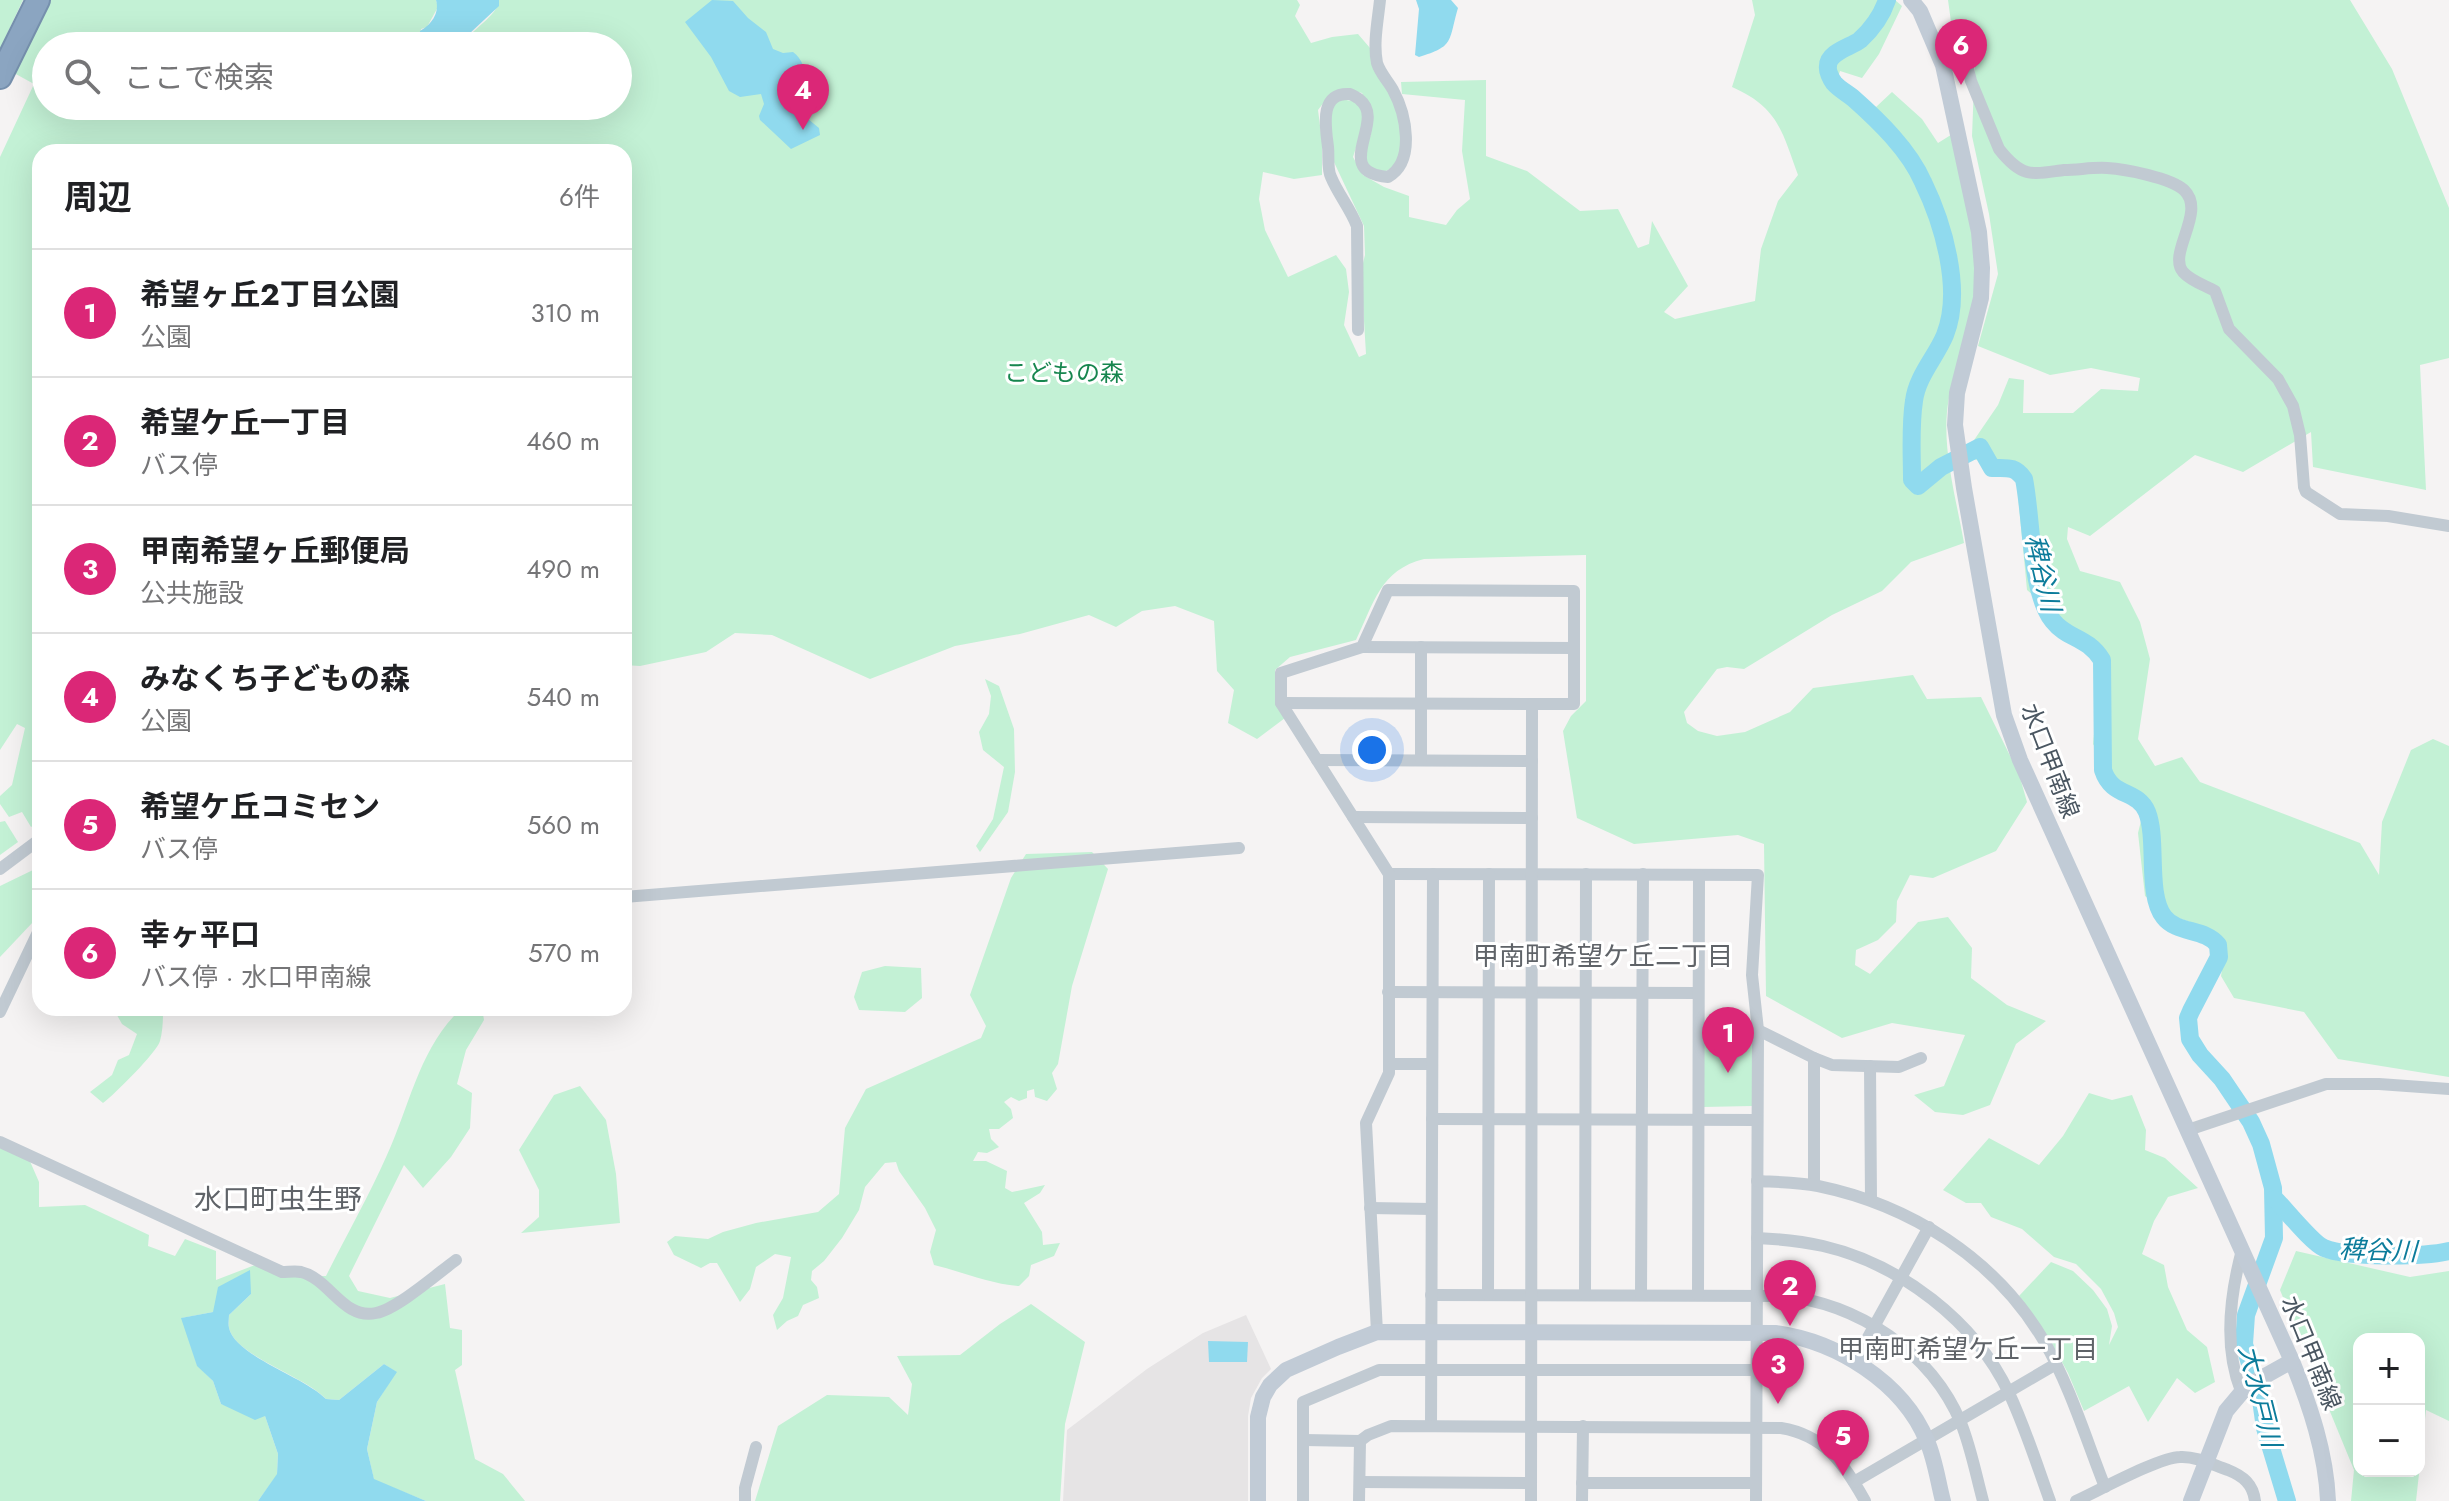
<!DOCTYPE html>
<html lang="ja">
<head>
<meta charset="utf-8">
<style>
  body { margin:0; font-family:Jost,"Noto Sans JP",sans-serif; background:#f2f2f2; color:#202124 }
  .controls { position:absolute; right:24px; bottom:24px; display:grid; overflow:hidden; border-radius:16px; box-shadow:0 8px 32px #0002 }
  .controls button { width:72px; height:72px; display:grid; place-items:center; padding:0; border:0; border-bottom:2px solid #e0e0e0; background:#fff; color:#202124; font:40px sans-serif }
  .you { position:absolute; left:1372px; top:750px; width:28px; height:28px; margin:-20px; border:6px solid #fff; border-radius:50%; background:#1a73e8; box-shadow:0 0 0 12px #1a73e833 }
  .badge { display:grid; place-items:center; width:52px; height:52px; border-radius:50%; background:#db2777; color:#fff; font-size:26px; font-weight:700 }
  .pin { position:absolute; translate:-50% -66px; filter:drop-shadow(0 2px 4px #0008) }
  .pin::after { content:''; position:absolute; top:42px; width:28px; height:24px; background:inherit; clip-path:polygon(0 0,100% 0,50% 100%) }
  .list { margin:0; padding:0; list-style:none }
  h2 { display:flex; justify-content:space-between; align-items:center; height:104px; margin:0; padding:0 32px; font-size:34px }
  h2 small { font-size:26px; font-weight:400; color:#757577 }
  .list li { display:grid; grid-template-columns:52px 1fr auto; gap:24px; align-items:center; box-sizing:border-box; height:128px; padding:0 32px; border-top:2px solid #e0e0e0 }
  .list b { display:block; font-size:30px; white-space:nowrap }
  .list p { margin:0; font-size:26px; white-space:nowrap; color:#757577 }
  .list em { font-size:26px; font-style:normal; color:#757577 }
  .icon { flex:none; width:44px; height:44px; fill:none; stroke:currentColor; stroke-width:2; stroke-linecap:round; stroke-linejoin:round }
  .map { position:relative; flex:none; width:2449px; height:1501px; overflow:hidden }
  .search { position:absolute; background:#fff; box-shadow:0 8px 32px #0002; left:32px; top:32px; width:600px; height:88px; display:flex; align-items:center; gap:20px; box-sizing:border-box; padding:0 28px; border-radius:44px; color:#757577; font-size:30px }
  .panel { position:absolute; background:#fff; box-shadow:0 8px 32px #0002; left:32px; top:144px; width:600px; height:872px; border-radius:24px }
  .map>svg:first-child { display:block }
  .education { fill:#e6e4e5 }
  .green { fill:#c3f1d5; fill-rule:evenodd }
  .water { fill:#90daee }
  .lines { fill:none; stroke-linecap:round; stroke-linejoin:round }
  .river { stroke:#90daee; stroke-width:18 }
  .highway-casing { stroke:#7690ad; stroke-width:26 }
  .street { stroke:#c1cad2; stroke-width:12 }
  .secondary { stroke:#c1cbd6; stroke-width:16 }
  .highway { stroke:#8ba5c1; stroke-width:22 }
  .labels { text-anchor:middle; stroke-width:6; stroke-linejoin:round; paint-order:stroke }
  .park-label { font-size:24px; fill:#17864f; stroke:#fff }
  .street-label { font-size:24px; fill:#4a5661; stroke:#fff }
  .water-label { font-size:26px; font-style:italic; fill:#0c7c9b; stroke:#fff }
  .neighbourhood-label { font-size:26px; fill:#5f6368; stroke:#fff }
  .quarter-label { font-size:28px; fill:#5f6368; stroke:#fff }
</style>
</head>
<body>
<div class="map">
<svg width="2449" height="1501" viewBox="0 0 2449 1501">
  <rect width="100%" height="100%" fill="#f5f3f3"/>
  <!-- education -->
  <path class="education" d="M1246,1315L1271,1369L1262,1378L1251,1398L1248,1416V1501H1063L1067,1430L1147,1369L1203,1333Z"/>
  <!-- green -->
  <g class="green">
    <path d="M0,0H23L0,49Z"/>
    <path d="M47,0H436L438,7L427,27L421,29L419,46H46V106H618V46H461C470,30 498,16 499,0H1297L1300,5L1295,16L1311,43L1332,37L1358,34L1370,48L1395,105L1400,125L1401,161L1393,168L1383,172L1368,166L1364,151L1371,134L1372,111L1362,93C1338,87 1332,92 1318,110L1322,141V175L1294,179L1263,172L1259,199L1265,230L1288,277L1336,255L1346,269L1349,292L1344,325L1359,357L1366,354L1361,271L1365,255L1364,226L1333,160V139L1328,119L1331,106L1341,99L1357,102L1366,116L1353,157L1363,175L1384,187L1409,196V217L1446,225L1457,210L1470,199L1462,151L1465,100L1402,94L1401,82L1486,80V156L1527,171L1580,211L1618,209L1638,248L1649,244L1652,221L1688,286L1664,312L1675,319L1755,301L1761,249L1778,201L1798,175C1782,131 1778,107 1732,87L1755,15L1752,0H1895L1902,6L1879,54L1862,78L1840,71L1837,80L1876,107L1892,92L1922,119L1938,143L1954,133C1963,181 1975,230 1976,278C1977,319 1957,358 1949,398C1940,444 1956,497 1964,543L1911,562L1882,591L1832,615L1744,669L1727,667L1717,669L1684,712L1687,723L1698,731L1717,736L1745,732L1790,712L1813,688L1913,675L1927,699L1981,697L2019,774L2027,802L1996,851L1933,878L1910,875L1897,901L1896,922L1878,940L1856,950L1855,965L1870,974L1918,922L1948,917L1972,948L1971,978L2007,1005L2046,1021L2016,1044L1990,1105L1963,1115L1935,1112L1914,1095L1944,1086L1965,1035L1892,1023L1842,1038L1766,996L1764,844L1738,835L1634,844L1577,818L1563,731L1571,716L1586,701V555L1424,559C1380,570 1374,603 1356,640L1290,657L1275,670L1276,704L1285,718L1257,739L1228,723L1234,690L1217,671L1214,621L1175,606L1142,611L1116,627L1089,615L1020,634L955,646L870,679L772,635L735,633L706,652L640,666L624,665V152H40V821L31,827L22,812L9,817L0,804V796L12,785L25,728L17,724L0,750V157L34,84L14,73Z"/>
    <path d="M1948,0H2350L2392,69L2449,208V358L2420,365L2426,490L2313,467L2311,432L2243,472L2195,455L2090,536L2068,527L2067,539L2080,571L2120,582L2140,622L2150,659L2138,739L2155,766L2182,757L2200,782L2360,843L2379,875L2382,822L2411,750L2433,739L2449,746V1077L2338,1059L2304,1012L2234,998L2221,976L2225,948L2204,927L2173,916L2145,896L2138,833L2146,801L2113,775L2093,744L2102,655L2027,590L2015,464L1970,459V446L1998,405L2009,378L2024,380L2023,413H2073L2101,389L2138,391L2140,378L2091,368L2050,375L1978,346L1998,274L1989,214L1972,136L1975,60L1955,51Z"/>
    <path d="M985,679L999,686L1014,729L1015,772L1008,812L980,852L976,846L993,819L1004,767L983,750L979,732L989,714L991,696Z"/>
    <path d="M5,821L18,842L0,855V822Z"/>
    <path d="M1092,852L1108,869L1072,986L1058,1064L1052,1073L1057,1089L1047,1101L1035,1097L1034,1089L1027,1091V1098L1019,1101L1011,1097L1004,1102L1011,1109L1013,1118L999,1129H989L991,1139L999,1147L987,1153L978,1152L973,1161H986L1007,1171L1005,1188L1012,1192L1045,1185L1040,1193L1024,1203L1042,1232L1043,1245L1060,1243L1054,1256L1031,1265L1029,1276L1019,1286C990,1284 963,1272 934,1265L930,1252L936,1230L925,1208L899,1171L896,1162L885,1163L865,1187L859,1210L842,1238L824,1261L812,1271L811,1280L817,1287L819,1298L803,1305L798,1316L787,1321L777,1330L773,1315L783,1298L791,1257L775,1254L756,1267L750,1289L740,1302L717,1263H710L701,1268L674,1255L667,1242L675,1236L708,1239L723,1232L756,1223L818,1212L839,1194L845,1128L866,1089L981,1038L986,1026L970,995L1011,878L1026,854Z"/>
    <path d="M33,870L37,879L33,922L0,957V886Z"/>
    <path d="M885,966L921,968L922,998L905,1012L859,1010L854,997L862,972Z"/>
    <path d="M113,1008H163C163,1019 163,1030 160,1041C157,1052 115,1094 103,1103L90,1092L112,1075L118,1060L129,1055L137,1034L122,1024Z"/>
    <path d="M462,1008H482L484,1020L466,1050L457,1084L472,1093L470,1128L451,1157L423,1188L404,1165L349,1276L358,1291L390,1298L445,1284L450,1328L462,1330V1365L455,1370L475,1459L503,1474L525,1501H426L374,1480L367,1449L377,1402L396,1372L384,1364L339,1400L326,1399C305,1376 235,1356 229,1328C228,1323 229,1319 229,1315L251,1294L213,1312L182,1318L197,1365L213,1381L221,1404L265,1416L278,1454L277,1475L258,1501H0V1148L29,1159L39,1182V1207L85,1205L149,1235L148,1246L175,1256L185,1239L216,1251V1280L255,1265L287,1276H326C346,1236 369,1196 387,1155C410,1105 420,1046 462,1008Z"/>
    <path d="M1704,1039L1752,1040V1106L1703,1107Z"/>
    <path d="M580,1086L606,1120L616,1174L620,1223L521,1233L539,1217V1190L519,1150L554,1095Z"/>
    <path d="M2089,1093L2112,1100L2132,1095L2146,1130L2145,1150L2165,1158L2198,1188L2168,1197L2154,1221L2142,1254L2164,1265L2168,1287L2187,1330L2207,1347L2215,1382L2195,1393L2177,1378L2148,1422L2129,1386L2084,1411L2068,1373L2049,1338L2019,1296L2051,1262L2073,1271L2093,1290L2107,1309L2112,1326L2109,1345L2118,1327L2114,1313L2101,1289L2076,1264L2054,1257L2022,1229L1991,1217L1981,1203H1966L1943,1190L1989,1138L2039,1165L2063,1136Z"/>
    <path d="M2296,1251L2410,1277L2449,1271V1421L2426,1410L2416,1501H2351L2354,1470L2280,1290ZM2359,1339H2419V1471H2359Z"/>
    <path d="M1031,1304L1085,1342L1065,1424L1060,1501H755L778,1426L827,1395L889,1397L908,1415L912,1384L897,1356L960,1355L1000,1324Z"/>
  </g>
  <!-- water -->
  <g class="water">
    <path d="M436,0H499V6L469,34L461,46H419L420,31C431,25 440,13 436,0Z"/>
    <path d="M712,0L733,1L748,18L766,32L773,49L783,53L793,52C812,66 806,98 808,119L819,128L820,135L791,149L760,120L759,116L764,104L761,94L740,97L729,91L711,57L685,22Z"/>
    <path d="M1416,0H1451L1458,8C1448,42 1455,46 1419,57L1415,55L1419,9Z"/>
    <path d="M250,1270L251,1294L229,1315C229,1319 228,1323 229,1328C235,1356 305,1377 326,1399L339,1400L384,1364L397,1372L377,1402L367,1449L374,1479L426,1501H258L277,1474L278,1454L265,1416L255,1420L221,1404L213,1381L197,1366L181,1318L213,1312L218,1287Z"/>
    <path d="M1208,1341L1248,1342L1247,1362H1209Z"/>
  </g>
  <g class="lines">
    <!-- river -->
    <g class="river">
      <path d="M1887,0C1882,15 1871,30 1860,40C1851,47 1828,52 1828,66C1827,71 1831,79 1834,83C1839,89 1847,93 1853,98C1879,121 1909,150 1923,182C1943,223 1963,290 1945,335C1936,357 1917,376 1914,401C1910,426 1912,454 1912,480L1918,486L1941,467L1980,447L1992,468C2008,468 2015,466 2024,479C2032,518 2030,592 2053,621C2067,639 2087,636 2102,660L2103,770C2112,798 2137,789 2147,812C2158,840 2146,894 2164,917C2177,934 2205,928 2218,945L2219,957L2191,1011L2188,1018L2190,1039L2200,1055L2222,1079L2251,1122L2261,1144L2273,1188L2274,1238L2246,1315L2244,1344L2261,1400L2265,1428L2287,1501"/>
      <path d="M2275,1199C2285,1209 2313,1244 2324,1248C2348,1258 2423,1257 2449,1251"/>
    </g>
    <defs>
      <path id="highway" d="M0,77L38,0"/>
    </defs>
    <!-- highway casing -->
    <use href="#highway" class="highway-casing"/>
    <!-- street -->
    <g class="street">
      <path d="M1943,65H1962L1968,69L1971,81L1999,149C2006,158 2016,169 2027,172C2038,175 2054,171 2064,170C2078,170 2093,167 2107,168C2125,169 2171,178 2184,190C2207,212 2167,253 2183,272C2191,281 2204,285 2215,291L2229,329L2278,379L2293,406L2300,435L2304,487L2306,492L2340,514L2388,516L2449,526"/>
      <path d="M1358,330L1357,226C1350,208 1338,194 1331,177C1327,169 1329,156 1328,147C1326,129 1318,92 1350,94C1352,95 1359,98 1360,100C1387,121 1330,172 1388,177C1416,161 1406,114 1393,90C1388,81 1380,73 1377,63C1373,43 1378,20 1380,0"/>
      <path d="M1362,647L1574,648"/>
      <path d="M1281,703L1532,704"/>
      <path d="M1317,760L1532,761"/>
      <path d="M1421,760V647"/>
      <path d="M1353,817L1532,818"/>
      <path d="M0,869L40,839"/>
      <path d="M1389,874L1758,875L1752,975L1758,1030L1756,1501"/>
      <path d="M624,897L1239,848"/>
      <path d="M1388,992L1698,993"/>
      <path d="M0,1012L40,928"/>
      <path d="M1758,1030L1814,1058L1832,1065L1899,1067L1921,1058"/>
      <path d="M1814,1058V1185"/>
      <path d="M1389,1064H1432"/>
      <path d="M1870,1066L1871,1200"/>
      <path d="M1432,1119L1757,1120"/>
      <path d="M2188,1130L2326,1084H2379L2449,1089"/>
      <path d="M0,1142L282,1272C288,1272 296,1271 301,1272C330,1279 343,1320 376,1313C397,1309 437,1274 456,1260"/>
      <path d="M1757,1181C1777,1182 1798,1182 1818,1186C1910,1205 1995,1258 2044,1341C2070,1386 2086,1439 2105,1487"/>
      <path d="M1370,1208L1431,1209"/>
      <path d="M1757,1238C1779,1239 1801,1241 1823,1246C1900,1264 1975,1321 2009,1393C2025,1427 2037,1465 2050,1501"/>
      <path d="M1431,1295L1782,1296C1858,1303 1931,1352 1961,1423C1971,1448 1976,1475 1983,1501"/>
      <path d="M1488,1295L1489,874"/>
      <path d="M1585,1295L1586,874"/>
      <path d="M1641,1295L1643,874"/>
      <path d="M1698,1295L1699,875"/>
      <path d="M1377,1332L1366,1123L1389,1073V874L1281,703V673L1362,647L1388,590L1574,591V704H1532L1531,1501"/>
      <path d="M1855,1361L1929,1227"/>
      <path d="M2241,1391C2223,1346 2230,1295 2242,1250"/>
      <path d="M1431,1426L1433,874"/>
      <path d="M1304,1440L1360,1441L1368,1435L1391,1426L1781,1428C1825,1435 1845,1465 1865,1501"/>
      <path d="M1360,1482L1531,1483"/>
      <path d="M1854,1482L2056,1364"/>
      <path d="M1582,1483H1756"/>
      <path d="M745,1501V1488L756,1447"/>
      <path d="M1303,1501V1402L1379,1370H1756"/>
      <path d="M1359,1501L1360,1441"/>
      <path d="M1582,1501L1583,1426"/>
      <path d="M2076,1501C2098,1491 2160,1457 2180,1457C2196,1456 2213,1465 2228,1470C2243,1476 2253,1484 2255,1501"/>
    </g>
    <!-- secondary -->
    <g class="secondary">
      <path d="M1911,0L1920,11L1943,65L1979,232L1982,268L1981,298L1957,393L1955,425L1964,488L2004,715L2020,760L2292,1361C2310,1406 2326,1452 2328,1501"/>
      <path d="M1258,1501V1417L1263,1397L1270,1385L1286,1370L1338,1347L1377,1332L1775,1333C1836,1341 1903,1382 1927,1441C1935,1459 1938,1482 1943,1501"/>
      <path d="M2191,1501L2226,1411L2247,1386L2292,1361"/>
    </g>
    <!-- highway -->
    <use href="#highway" class="highway"/>
  </g>
  <g class="labels">
    <!-- park labels -->
    <g class="park-label">
      <text x="1064" y="381">こどもの森</text>
    </g>
    <!-- street labels -->
    <g class="street-label">
      <text transform="translate(2050 761) rotate(69)" y="8">水口甲南線</text>
      <text transform="translate(2311 1353) rotate(68)" y="8">水口甲南線</text>
    </g>
    <!-- water labels -->
    <g class="water-label">
      <text transform="translate(2043 573) rotate(77)" y="9">稗谷川</text>
      <text transform="translate(2378 1250) rotate(2)" y="9">稗谷川</text>
      <text transform="translate(2260 1396) rotate(76)" y="9">大水戸川</text>
    </g>
    <!-- neighbourhood labels -->
    <g class="neighbourhood-label">
      <text x="1603" y="965">甲南町希望ケ丘二丁目</text>
      <text x="1968" y="1358">甲南町希望ケ丘一丁目</text>
    </g>
    <!-- quarter labels -->
    <g class="quarter-label">
      <text x="278" y="1209">水口町虫生野</text>
    </g>
  </g>
</svg>
<div class="controls">
<button>+</button>
<button>−</button>
</div>
<div class="you"></div>
<div class="pin badge" style="left:1728px;top:1073px">1</div>
<div class="pin badge" style="left:1790px;top:1326px">2</div>
<div class="pin badge" style="left:1778px;top:1404px">3</div>
<div class="pin badge" style="left:803px;top:130px">4</div>
<div class="pin badge" style="left:1843px;top:1476px">5</div>
<div class="pin badge" style="left:1961px;top:85px">6</div>
<div class="search"><svg class="icon" aria-label="search" viewBox="0 0 24 24"><circle cx="10" cy="10" r="6"/><path d="M15 15l6 6"/></svg>ここで検索</div>
<section class="panel">
<h2>周辺<small>6件</small></h2>
<ul class="list">
<li><span class="badge">1</span><div><b>希望ヶ丘2丁目公園</b><p>公園</p></div><em>310 m</em></li>
<li><span class="badge">2</span><div><b>希望ケ丘一丁目</b><p>バス停</p></div><em>460 m</em></li>
<li><span class="badge">3</span><div><b>甲南希望ヶ丘郵便局</b><p>公共施設</p></div><em>490 m</em></li>
<li><span class="badge">4</span><div><b>みなくち子どもの森</b><p>公園</p></div><em>540 m</em></li>
<li><span class="badge">5</span><div><b>希望ケ丘コミセン</b><p>バス停</p></div><em>560 m</em></li>
<li><span class="badge">6</span><div><b>幸ヶ平口</b><p>バス停 · 水口甲南線</p></div><em>570 m</em></li>
</ul>
</section>
</div>
</body>
</html>
